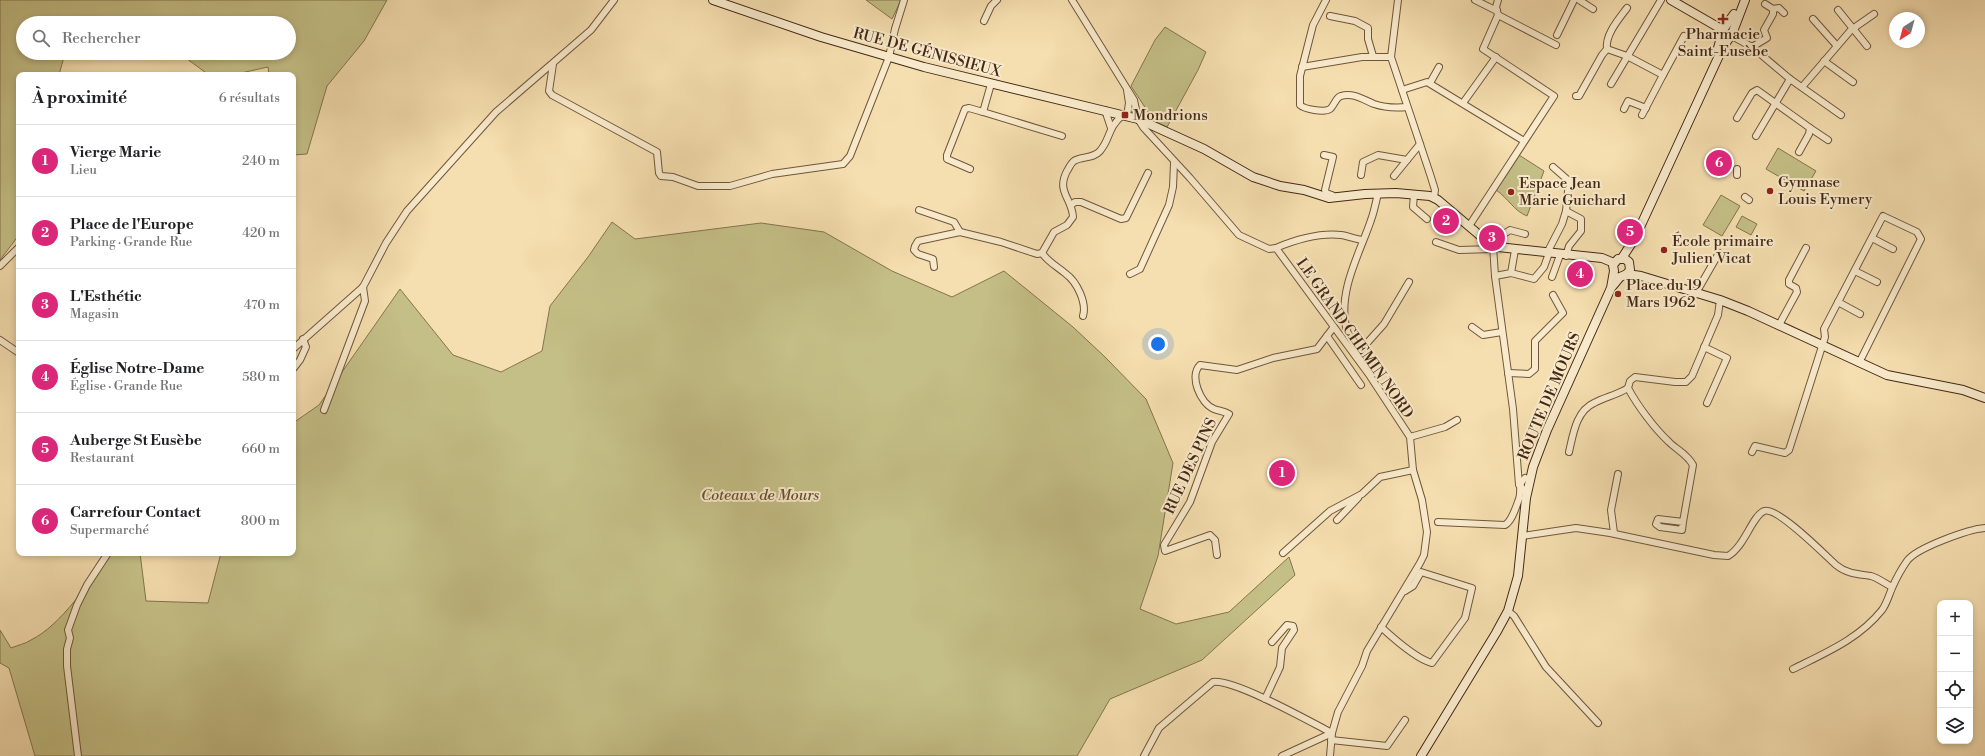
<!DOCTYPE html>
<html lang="fr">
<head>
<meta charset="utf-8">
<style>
  body { margin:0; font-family:"Libre Bodoni",serif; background:#f2f2f2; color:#202124 }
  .controls { position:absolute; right:12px; bottom:12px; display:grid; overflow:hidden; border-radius:8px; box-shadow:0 2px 6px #0003 }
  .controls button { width:36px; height:36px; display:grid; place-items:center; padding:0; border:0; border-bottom:1px solid #e0e0e0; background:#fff; color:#202124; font:20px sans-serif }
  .compass { position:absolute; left:1889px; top:12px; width:36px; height:36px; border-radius:50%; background:#fff; box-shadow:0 2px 6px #0003; rotate:216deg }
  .you { position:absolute; left:1158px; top:344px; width:14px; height:14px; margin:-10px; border:3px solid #fff; border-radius:50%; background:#1a73e8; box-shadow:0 0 0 6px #1a73e833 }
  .badge { display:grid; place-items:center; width:26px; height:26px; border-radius:50%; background:#db2777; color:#fff; font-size:13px; font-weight:700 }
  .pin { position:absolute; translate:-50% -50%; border:2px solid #fff; box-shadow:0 1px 4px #0006 }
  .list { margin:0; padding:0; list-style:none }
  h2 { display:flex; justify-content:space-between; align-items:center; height:52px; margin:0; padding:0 16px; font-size:17px }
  h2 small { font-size:13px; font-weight:400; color:#757577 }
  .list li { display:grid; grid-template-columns:26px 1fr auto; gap:12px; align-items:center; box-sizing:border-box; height:72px; padding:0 16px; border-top:1px solid #e0e0e0 }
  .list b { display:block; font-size:15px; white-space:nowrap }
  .list p { margin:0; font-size:13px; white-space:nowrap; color:#757577 }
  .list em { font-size:13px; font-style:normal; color:#757577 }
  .icon { flex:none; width:22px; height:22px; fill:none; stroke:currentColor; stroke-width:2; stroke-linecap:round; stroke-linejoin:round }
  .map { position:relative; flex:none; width:1985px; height:756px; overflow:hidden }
  .search { position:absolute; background:#fff; box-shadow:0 2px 6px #0003; left:16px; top:16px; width:280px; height:44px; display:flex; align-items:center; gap:10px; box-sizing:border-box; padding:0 14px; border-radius:22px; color:#757577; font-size:15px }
  .panel { position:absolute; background:#fff; box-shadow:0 2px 6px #0003; left:16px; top:72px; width:280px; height:484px; border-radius:8px }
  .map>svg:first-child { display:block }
  .green { fill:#c4bf86; stroke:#84744e }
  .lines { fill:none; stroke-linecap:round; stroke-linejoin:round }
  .street-casing { stroke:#70563c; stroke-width:8 }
  .secondary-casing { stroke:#442816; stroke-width:10 }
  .street { stroke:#f8eacb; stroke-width:6 }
  .secondary { stroke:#f8eacb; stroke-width:8 }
  .poi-dot { fill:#8f2418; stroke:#f8eacb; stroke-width:1.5 }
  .labels { text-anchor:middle; stroke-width:4; stroke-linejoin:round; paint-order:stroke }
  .poi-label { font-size:15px; fill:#442816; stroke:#f8eacb; text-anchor:start }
  .street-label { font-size:15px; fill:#442816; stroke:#f8eacb }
  .park-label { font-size:15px; font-style:italic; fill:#644e32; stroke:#f8eacb }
</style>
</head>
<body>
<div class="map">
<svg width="1985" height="756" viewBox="0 0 1985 756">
  <rect width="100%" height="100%" fill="#f5deaf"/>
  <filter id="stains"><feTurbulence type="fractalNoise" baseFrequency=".005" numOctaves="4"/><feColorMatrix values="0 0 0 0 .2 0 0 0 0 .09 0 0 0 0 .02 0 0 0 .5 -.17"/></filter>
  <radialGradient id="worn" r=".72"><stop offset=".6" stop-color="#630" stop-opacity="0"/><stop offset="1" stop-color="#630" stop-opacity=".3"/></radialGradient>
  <!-- green -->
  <g class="green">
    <path d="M0,0H387L364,41L327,86L307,154L293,155V75H269L268,67L232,75H209L179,53H289V23H23V53H65L59,75H19V235L0,260Z"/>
    <path d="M866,0H901L892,19Z"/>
    <path d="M1165,27L1206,52L1198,70L1167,127L1154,121L1131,86L1155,40Z"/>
    <path d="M1778,148L1816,171L1804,191L1766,169Z"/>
    <path d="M1519,155L1544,171L1527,216C1514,211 1508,198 1496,190Z"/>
    <path d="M1721,195L1740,206L1722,236L1703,225Z"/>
    <path d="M1742,216L1757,224L1751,235L1736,227Z"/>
    <path d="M612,222L635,239L761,223L824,232L892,271L952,297L1004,271L1073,327L1105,357L1146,399L1173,463L1158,556L1140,609L1176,624L1229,612L1289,557L1295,575L1202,660L1110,699L1077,756H35L9,668L0,663V630L11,648C18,645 25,644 31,640C60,626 92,580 108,553H140L146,601L208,603L221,553H293V423L319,405L400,289L453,355L501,372L542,351L550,306L588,257Z"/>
  </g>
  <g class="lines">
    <defs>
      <g id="street">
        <path d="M1072,0L1134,100L1138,119L1143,127L1190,178L1239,235L1269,249L1276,248L1370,376L1410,437L1413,470L1422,500L1427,532L1424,555L1420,563L1367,651L1362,666L1338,712L1332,733L1330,756"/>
        <path d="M1326,0L1313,25L1300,76V105C1304,109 1324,113 1330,109C1334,106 1336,97 1341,96C1353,92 1364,100 1374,104C1383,107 1397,108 1407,107"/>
        <path d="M1398,0L1391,57L1430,174L1435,190L1434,197"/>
        <path d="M1475,0L1497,11"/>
        <path d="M1579,0L1593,9"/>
        <path d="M1765,4L1773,9L1779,8L1784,13"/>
        <path d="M1838,10L1867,46"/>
        <path d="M1498,15L1556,45"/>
        <path d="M1330,16L1355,21L1368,28V39L1373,56"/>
        <path d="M1813,19L1837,46"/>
        <path d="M984,21L991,6L997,0"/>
        <path d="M1557,35L1574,0"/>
        <path d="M1732,36L1752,47L1790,79L1841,115"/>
        <path d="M1752,47L1767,38L1764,30L1773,14V9"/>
        <path d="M1607,49C1605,35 1618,20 1627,8"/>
        <path d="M1824,61L1853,82"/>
        <path d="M553,64L549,91L552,95L657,152L659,173L661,176L673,177L698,186H730L772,174L843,164L850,156L889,57L895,29L904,0"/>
        <path d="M1302,67L1362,57H1391"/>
        <path d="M1430,83L1439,67"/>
        <path d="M1611,84L1661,0"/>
        <path d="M1802,87L1851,30L1874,14"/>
        <path d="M1402,90L1427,82L1524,141"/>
        <path d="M1576,96H1579L1602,55L1607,49L1627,56L1663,75L1684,36"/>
        <path d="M1463,103L1496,57"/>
        <path d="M1624,109L1628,101L1646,108"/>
        <path d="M1105,110L1111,128"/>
        <path d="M983,112L1062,136"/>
        <path d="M1642,115L1663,75"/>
        <path d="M1127,116L1129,103L1127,90"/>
        <path d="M1737,118L1752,93L1757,90L1810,128L1809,134L1799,152"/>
        <path d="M1810,128L1828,140"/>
        <path d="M1756,136L1790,79"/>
        <path d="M1324,155L1333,157L1325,190L1326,193L1332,195"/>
        <path d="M1553,167L1569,181L1566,211"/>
        <path d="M970,169L947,159V155L965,109L969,108L983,112L991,84"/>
        <path d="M1737,169V175"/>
        <path d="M1361,175L1363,162L1378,155L1407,160L1420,144"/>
        <path d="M1394,176L1407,160"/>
        <path d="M1414,194L1413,207L1427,219"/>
        <path d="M1745,197L1749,200"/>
        <path d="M1071,205L1075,202H1081L1121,219L1126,218L1148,173"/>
        <path d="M919,210L954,222L960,232"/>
        <path d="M1469,226L1554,96L1483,49L1498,15L1496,7L1498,0"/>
        <path d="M1872,238L1893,249"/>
        <path d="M1485,239L1493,232L1504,234L1510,230L1525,234"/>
        <path d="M1436,242L1459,250L1493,249"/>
        <path d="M1493,246L1495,276L1513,409L1519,485L1527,493"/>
        <path d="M1276,248C1295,240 1320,233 1341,235C1348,236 1355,239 1363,240"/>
        <path d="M1042,253C1048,262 1058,267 1066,274C1077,282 1087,303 1083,316"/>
        <path d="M1547,253L1562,224L1566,211L1581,219V231L1569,246L1566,256"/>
        <path d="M0,266L19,247"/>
        <path d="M934,267L933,259L918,254L914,250L915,246L918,241L960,232L1001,242L1037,254L1042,253L1054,232L1067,225L1073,217C1072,198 1056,192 1067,171C1069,168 1071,163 1074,161C1082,156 1093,159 1100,151C1111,138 1107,128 1123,115"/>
        <path d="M1855,271L1877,282"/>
        <path d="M1511,273L1534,279L1544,267L1549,253"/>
        <path d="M1130,274L1140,269L1169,205L1173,187L1174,163"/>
        <path d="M1495,276L1511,273L1515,250"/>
        <path d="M1552,277L1560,255"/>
        <path d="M1696,293L1719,253"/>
        <path d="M1838,302L1860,314"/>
        <path d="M1779,325L1797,292L1796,288L1789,284V280L1806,248"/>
        <path d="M1472,327L1483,335L1502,332"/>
        <path d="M1327,336L1361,385"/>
        <path d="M0,340L19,353"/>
        <path d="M1704,347L1727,358L1707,403"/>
        <path d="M293,349L363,287L386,243L407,211L496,112L591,30L614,0"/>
        <path d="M1359,352L1384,324L1409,282"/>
        <path d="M1367,368C1361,354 1349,341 1346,327C1338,290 1360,253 1371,220C1374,212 1376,202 1378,193"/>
        <path d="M293,369L300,360L306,347L303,339"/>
        <path d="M1508,373L1529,374L1535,369V341L1563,313L1553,295"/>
        <path d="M324,410L365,301L363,287"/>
        <path d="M1410,437L1445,427L1457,420"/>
        <path d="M1569,452C1573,435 1576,411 1594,403C1605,397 1617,395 1628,388"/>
        <path d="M1752,452L1755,446L1785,453L1789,450L1825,337L1824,329L1883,216L1917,232L1921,239L1859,363"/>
        <path d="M1337,520L1358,498"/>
        <path d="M1438,522L1505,525C1512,521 1516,507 1519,499C1522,491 1517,485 1525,478"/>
        <path d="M1683,522L1682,530L1660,527L1656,524L1658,519L1683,522L1693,465C1687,454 1677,450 1669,442C1654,428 1637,405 1628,388L1630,381L1635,377L1675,382H1686L1692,376L1718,315L1720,300"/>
        <path d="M1614,533L1611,510L1618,474"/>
        <path d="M1522,536L1576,528L1610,533L1714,555L1728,556C1745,546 1752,516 1764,511C1777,506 1826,556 1836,565C1847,574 1858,574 1871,576C1878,578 1886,584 1892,587"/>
        <path d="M1283,553L1330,511L1362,494L1380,477L1413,470"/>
        <path d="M1217,555L1215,540L1210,535L1165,551L1164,545L1190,502L1212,442L1229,414C1224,411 1219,411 1214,409C1200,403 1189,376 1200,365L1237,370L1273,358L1317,349L1333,328"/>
        <path d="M1508,611L1514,616L1546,667L1598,723"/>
        <path d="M1381,627C1393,638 1416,659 1432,663L1465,618L1472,588L1421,572L1413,586L1405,591"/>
        <path d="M1793,669C1825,653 1859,639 1882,610C1887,603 1889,595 1892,588C1896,579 1902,568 1907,561C1916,548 1969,529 1985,528"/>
        <path d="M1265,699L1280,667L1282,648L1294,630L1293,626L1287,625L1272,642"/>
        <path d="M1331,740L1387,746L1405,720"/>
        <path d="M78,756L67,666V649L70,638L68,630L77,605L87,585L108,553"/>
        <path d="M1144,756L1159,728L1213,682C1234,679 1309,721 1332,733"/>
        <path d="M1282,756L1332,733"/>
      </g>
      <g id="secondary">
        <path d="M713,0L821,37L924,67L1138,119L1204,149L1253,177L1280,186L1304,190L1329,198L1365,194L1396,193L1430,196L1438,200L1490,244L1498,247L1602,258L1614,263"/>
        <path d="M1671,0L1723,30"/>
        <path d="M1718,48L1723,30L1734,14"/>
        <path d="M1622,258L1635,238L1723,47L1732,34L1745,0"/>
        <path d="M1627,274L1641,276L1720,300L1748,311L1887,375L1963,390L1985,398"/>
        <path d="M1421,756L1496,633L1508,611L1518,576L1526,498L1533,467L1547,430L1611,288L1620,277L1627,274L1630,270L1629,262L1625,259H1618L1613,265L1614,271L1611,288"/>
      </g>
    </defs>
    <!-- street casing -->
    <use href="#street" class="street-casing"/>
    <!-- secondary casing -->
    <use href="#secondary" class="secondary-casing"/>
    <!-- street -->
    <use href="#street" class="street"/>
    <!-- secondary -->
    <use href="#secondary" class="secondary"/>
  </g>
  <!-- markers -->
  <g class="poi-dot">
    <path d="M1721 13h4v4h4v4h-4v4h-4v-4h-4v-4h4z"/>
    <rect x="1121" y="111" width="8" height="8" rx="2"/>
    <circle cx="1770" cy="191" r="4"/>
    <circle cx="1511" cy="192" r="4"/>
    <circle cx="1664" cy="250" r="4"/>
    <circle cx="1618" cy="294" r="4"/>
  </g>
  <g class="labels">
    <!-- poi labels -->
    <g class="poi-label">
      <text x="1723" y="39" text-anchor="middle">Pharmacie<tspan x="1723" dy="17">Saint-Eusèbe</tspan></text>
      <text x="1133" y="120">Mondrions</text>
      <text x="1778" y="187">Gymnase<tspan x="1778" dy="17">Louis Eymery</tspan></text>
      <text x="1519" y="188">Espace Jean<tspan x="1519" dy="17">Marie Guichard</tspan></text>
      <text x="1672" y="246">École primaire<tspan x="1672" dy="17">Julien Vicat</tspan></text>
      <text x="1626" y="290">Place du 19<tspan x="1626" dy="17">Mars 1962</tspan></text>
    </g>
    <!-- street labels -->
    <g class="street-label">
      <text transform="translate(927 52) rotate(15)" y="5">RUE DE GÉNISSIEUX</text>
      <text transform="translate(1355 338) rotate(55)" y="5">LE GRAND CHEMIN NORD</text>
      <text transform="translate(1549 396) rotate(-67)" y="5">ROUTE DE MOURS</text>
      <text transform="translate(1190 466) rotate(-65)" y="5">RUE DES PINS</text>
    </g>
    <!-- park labels -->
    <g class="park-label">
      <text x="760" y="500">Coteaux de Mours</text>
    </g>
  </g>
  <rect width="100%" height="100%" filter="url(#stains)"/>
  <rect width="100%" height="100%" fill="url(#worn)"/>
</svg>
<div class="controls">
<button>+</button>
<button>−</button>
<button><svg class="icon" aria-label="locate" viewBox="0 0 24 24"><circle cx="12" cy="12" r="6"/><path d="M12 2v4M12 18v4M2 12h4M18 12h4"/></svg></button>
<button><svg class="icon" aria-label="layers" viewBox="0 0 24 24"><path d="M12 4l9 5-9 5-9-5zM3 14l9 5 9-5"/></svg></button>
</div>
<svg class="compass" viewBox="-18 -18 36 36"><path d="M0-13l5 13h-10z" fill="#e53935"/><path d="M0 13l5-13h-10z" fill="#757577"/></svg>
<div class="you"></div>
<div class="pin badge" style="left:1282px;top:473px">1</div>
<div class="pin badge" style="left:1446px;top:221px">2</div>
<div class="pin badge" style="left:1492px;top:238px">3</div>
<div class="pin badge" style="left:1580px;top:274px">4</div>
<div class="pin badge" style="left:1630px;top:232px">5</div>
<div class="pin badge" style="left:1719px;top:163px">6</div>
<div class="search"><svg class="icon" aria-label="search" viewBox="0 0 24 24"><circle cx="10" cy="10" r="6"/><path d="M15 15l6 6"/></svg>Rechercher</div>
<section class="panel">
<h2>À proximité<small>6 résultats</small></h2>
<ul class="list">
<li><span class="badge">1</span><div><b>Vierge Marie</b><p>Lieu</p></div><em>240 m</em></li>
<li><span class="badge">2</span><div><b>Place de l'Europe</b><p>Parking · Grande Rue</p></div><em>420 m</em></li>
<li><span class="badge">3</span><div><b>L'Esthétic</b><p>Magasin</p></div><em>470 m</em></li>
<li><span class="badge">4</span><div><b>Église Notre-Dame</b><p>Église · Grande Rue</p></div><em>580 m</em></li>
<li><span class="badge">5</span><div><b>Auberge St Eusèbe</b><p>Restaurant</p></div><em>660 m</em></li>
<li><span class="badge">6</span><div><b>Carrefour Contact</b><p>Supermarché</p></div><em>800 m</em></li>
</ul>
</section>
</div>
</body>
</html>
